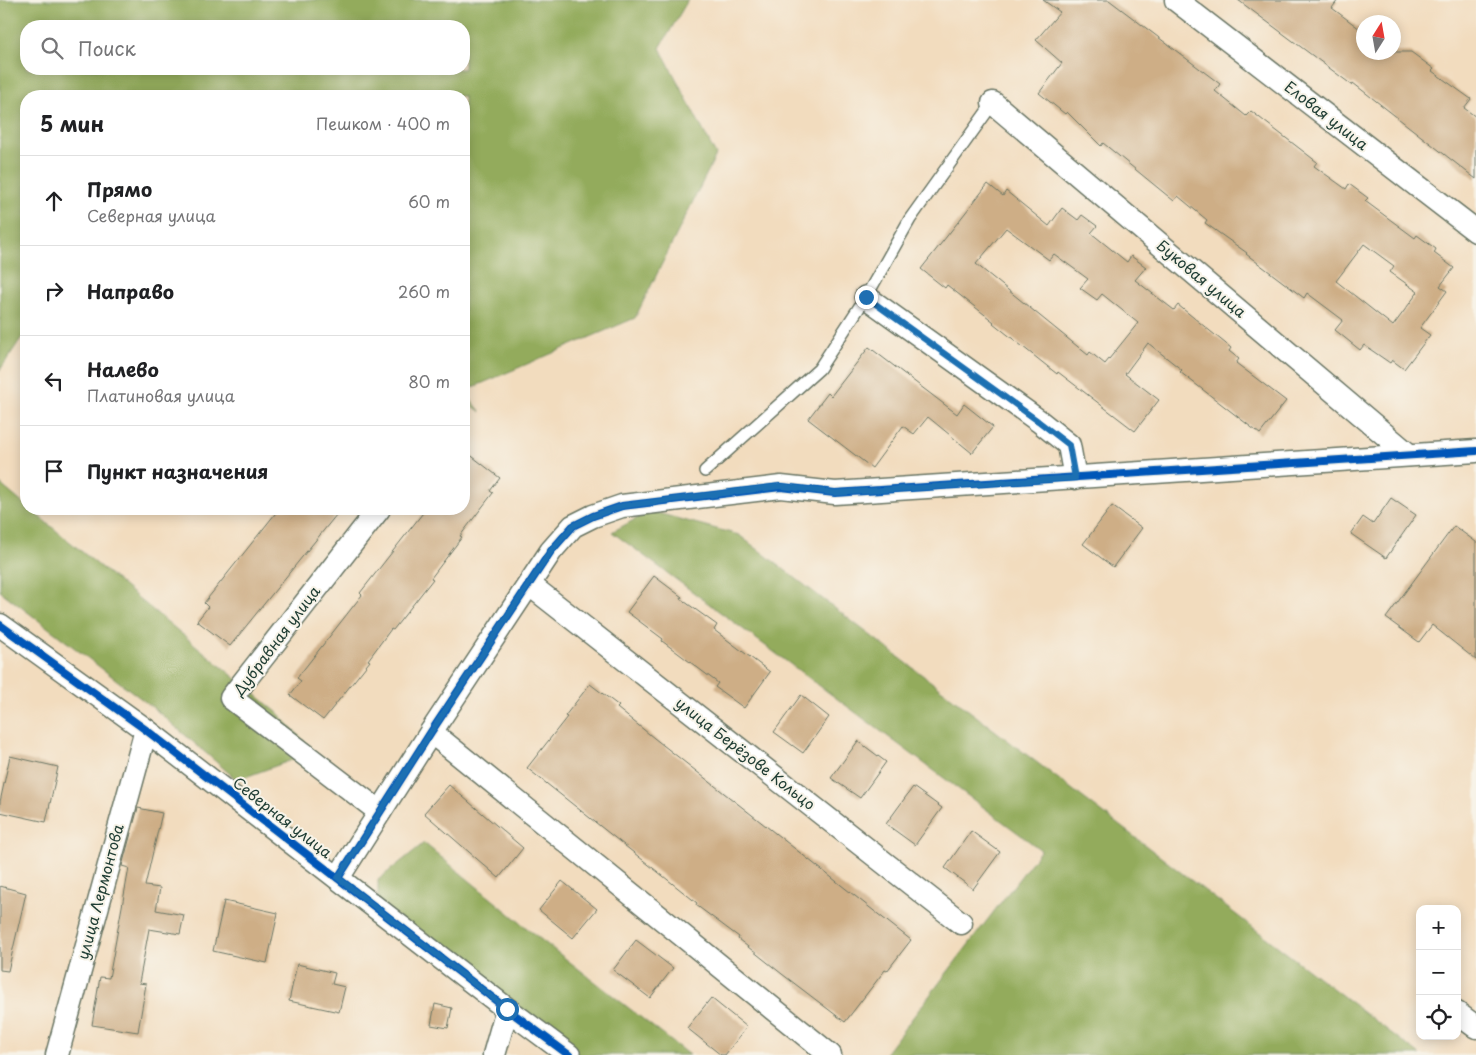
<!DOCTYPE html>
<html lang="ru">
<head>
<meta charset="utf-8">
<style>
  body { margin:0; font-family:"Playpen Sans",sans-serif; background:#f6f6f6; color:#202124 }
  .controls { position:absolute; right:15px; bottom:15px; display:grid; overflow:hidden; border-radius:10px; box-shadow:0 2px 12px #0003 }
  .controls button { width:45px; height:45px; display:grid; place-items:center; padding:0; border:0; border-bottom:1px solid #e0e0e0; background:#fff; color:#202124; font:25px sans-serif }
  .compass { position:absolute; left:1356px; top:15px; width:45px; height:45px; border-radius:50%; background:#fff; box-shadow:0 2px 12px #0003; rotate:11deg }
  .stop { position:absolute; width:15px; height:15px; margin:-11px; border:4px solid #1f6fb2; border-radius:50%; background:#fff }
  .stop.end { background:#1f6fb2; border-color:#fff; box-shadow:0 1px 5px #0008 }
  .list { margin:0; padding:0; list-style:none }
  h2 { display:flex; justify-content:space-between; align-items:center; height:65px; margin:0; padding:0 20px; font-size:21px }
  h2 small { font-size:16px; font-weight:400; color:#757577 }
  .list li { display:grid; grid-template-columns:32px 1fr auto; gap:15px; align-items:center; box-sizing:border-box; height:90px; padding:0 20px; border-top:1px solid #e0e0e0 }
  .list b { display:block; font-size:19px; white-space:nowrap }
  .list p { margin:0; font-size:16px; white-space:nowrap; color:#757577 }
  .list em { font-size:16px; font-style:normal; color:#757577 }
  .icon { flex:none; width:28px; height:28px; fill:none; stroke:currentColor; stroke-width:2; stroke-linecap:round; stroke-linejoin:round }
  .map { position:relative; flex:none; width:1476px; height:1055px; overflow:hidden }
  .search { position:absolute; background:#fff; box-shadow:0 2px 12px #0003; left:20px; top:20px; width:450px; height:55px; display:flex; align-items:center; gap:12px; box-sizing:border-box; padding:0 18px; border-radius:20px; color:#757577; font-size:19px }
  .panel { position:absolute; background:#fff; box-shadow:0 2px 12px #0003; left:20px; top:90px; width:450px; height:425px; border-radius:20px }
  .map>svg:first-child { display:block }
  .forest { fill:#93ab5c; stroke:#597448; fill-rule:evenodd }
  .building { fill:#ceae86; fill-rule:evenodd }
  .lines { fill:none; stroke-linecap:round; stroke-linejoin:round }
  .lane-casing { stroke:#697564; stroke-width:14 }
  .street-casing { stroke:#697564; stroke-width:25 }
  .lane { stroke:#fff; stroke-width:11 }
  .street { stroke:#fff; stroke-width:22 }
  .cycleway-casing { stroke:#f7f3e8; stroke-width:11 }
  .cycleway { stroke:#0057b8; stroke-width:8 }
  .route { stroke:#1f6fb2; stroke-width:6 }
  .labels { text-anchor:middle; stroke-width:4; stroke-linejoin:round; paint-order:stroke }
  .street-label { font-size:15px; fill:#1f3d34; stroke:#f7f3e8 }
</style>
</head>
<body>
<div class="map">
<svg width="1476" height="1055" viewBox="0 0 1476 1055">
  <rect width="100%" height="100%" fill="#f7f3e8"/>
  <filter id="ink" filterUnits="userSpaceOnUse"><feTurbulence type="fractalNoise" baseFrequency=".02" numOctaves="2"/><feDisplacementMap in="SourceGraphic" scale="10" xChannelSelector="R" yChannelSelector="G"/><feConvolveMatrix kernelMatrix="1 2 1 2 8 2 1 2 1" color-interpolation-filters="sRGB"/></filter>
  <filter id="wash" filterUnits="userSpaceOnUse"><feTurbulence type="fractalNoise" baseFrequency=".0096" numOctaves="4" result="noise"/><feDisplacementMap in="SourceGraphic" scale="20" xChannelSelector="R" yChannelSelector="G"/><feGaussianBlur stdDeviation="1.12" result="paint"/><feColorMatrix in="noise" values="0 0 0 0 0 0 0 0 0 0 0 0 0 0 0 0 0 1.4 0 .05"/><feComposite in="paint" operator="in"/></filter>
  <g filter="url(#wash)">
    <rect width="100%" height="100%" fill="#f2dcbe"/>
    <!-- forest -->
    <g class="forest">
      <path d="M0,0H688L660,48L716,155L635,318L464,391L481,412L464,400V96H26V331L0,370ZM464,26V69H26V26Z"/>
      <path d="M0,484L26,506V509H30L278,713L314,752L237,780L156,710L0,591Z"/>
      <path d="M650,511L739,535L1420,1055H884L1041,850L612,532Z"/>
      <path d="M424,843L539,938L689,1055H571L378,901V880Z"/>
    </g>
    <g id="blocks">
      <!-- building -->
      <g class="building">
        <path d="M1043,0H1109L1220,84L1215,91L1246,116L1251,111L1317,162L1314,166L1346,189L1349,184L1368,198L1365,201L1415,238L1417,235L1436,249L1434,253L1454,268L1440,286L1447,291L1420,328L1430,335L1404,369L1392,360L1390,363L1364,345L1360,350L1335,330L1343,320L1307,293L1304,298L1246,254L1247,253L1205,223L1207,220L1178,196L1174,201L1103,143L1101,146L1067,112L1065,114L1039,93L1062,63L1036,40L1060,12ZM1364,244L1394,266L1390,272L1418,292L1393,326L1336,281Z"/>
        <path d="M1238,0H1338L1332,8L1364,32V52H1411L1434,69L1432,71L1471,99L1464,108L1476,117V179L1353,83L1352,85Z"/>
        <path d="M988,184L1003,196L1006,191L1049,226L1062,208L1078,220L1082,215L1097,226L1091,233L1127,262L1131,256L1146,267L1135,280L1174,310L1178,305L1231,348L1229,351L1239,359L1236,363L1286,401L1260,434L1180,372L1182,370L1148,343L1125,374L1159,400L1135,431L1058,372L1057,374L993,323L994,322L947,285L945,288L921,269ZM1006,228L1049,260L1054,254L1088,279L1080,288L1097,300L1102,294L1138,323L1105,364L1090,352L1088,355L976,264Z"/>
        <path d="M869,347L957,414L964,404L993,427L972,453L928,417L914,434L903,426L872,468L808,419L828,393L831,396Z"/>
        <path d="M464,450L500,478L490,491L493,493L460,536L462,537L431,578L433,579L393,630L391,629L368,660L370,661L323,720L290,695L301,681L297,678L362,595L360,593L426,509H464Z"/>
        <path d="M1391,498L1416,515L1386,558L1351,534L1363,517L1373,524Z"/>
        <path d="M1112,506L1142,528L1113,567L1083,544Z"/>
        <path d="M279,509H341L230,646L197,621L208,607L204,603Z"/>
        <path d="M1454,526L1476,542V660L1432,625L1419,642L1386,618Z"/>
        <path d="M654,576L682,597L681,599L717,625L714,630L770,672L744,708L715,687L718,683L662,641L663,639L627,612Z"/>
        <path d="M590,684L619,706L617,708L654,738L911,940L887,971L885,970L845,1022L782,974L738,939L739,937L696,905L697,903L527,768L567,717L565,716Z"/>
        <path d="M801,695L829,717L803,753L774,732Z"/>
        <path d="M858,741L886,762L860,798L831,778Z"/>
        <path d="M10,756L58,767L46,822L0,812V802Z"/>
        <path d="M449,785L523,848L499,878L424,813Z"/>
        <path d="M913,787L942,808L915,845L886,824Z"/>
        <path d="M138,808L162,813L145,886L160,888L156,910L184,915L180,934L149,929L139,983L146,984L138,1032L92,1025L100,977L109,978L129,868L122,866Z"/>
        <path d="M971,831L1000,852L973,889L945,868Z"/>
        <path d="M562,881L597,909L573,938L539,910Z"/>
        <path d="M0,886L26,893L8,971L0,970Z"/>
        <path d="M224,901L278,913L267,963L213,951Z"/>
        <path d="M636,940L673,968L650,998L613,970Z"/>
        <path d="M297,964L335,973L332,984L345,987L339,1012L289,1001Z"/>
        <path d="M711,998L747,1027L725,1055H721L687,1028Z"/>
        <path d="M435,1004L452,1008L448,1028L431,1025Z"/>
      </g>
    </g>
  </g>
  <g filter="url(#ink)">
    <use href="#blocks" fill-opacity="0" stroke="#697564" stroke-width="1"/>
    <g class="lines">
      <defs>
        <path id="lane" d="M705,471L819,369L866,297L910,219L993,103"/>
        <g id="street">
          <path d="M1176,0L1476,231"/>
          <path d="M993,103L1409,455"/>
          <path d="M866,297L1039,421L1069,445L1075,478"/>
          <path d="M379,509L231,698L380,812"/>
          <path d="M530,585L961,923"/>
          <path d="M0,625L146,730L507,1009L569,1055"/>
          <path d="M431,732L830,1055"/>
          <path d="M338,878L431,732L551,551L573,526L593,516L622,506L781,487L835,493L1476,451"/>
          <path d="M1457,1013L1476,1027"/>
          <path d="M57,1055L146,730"/>
          <path d="M494,1055L507,1009"/>
        </g>
      </defs>
      <!-- lane casing -->
      <use href="#lane" class="lane-casing"/>
      <!-- street casing -->
      <use href="#street" class="street-casing"/>
      <!-- lane -->
      <use href="#lane" class="lane"/>
      <!-- street -->
      <use href="#street" class="street"/>
      <defs>
        <g id="cycleway">
          <path d="M0,625L146,730L507,1009L569,1055"/>
          <path d="M338,878L431,732L551,551L573,526L593,516L622,506L781,487L835,493L1476,451"/>
        </g>
      </defs>
      <!-- cycleway casing -->
      <use href="#cycleway" class="cycleway-casing"/>
      <!-- cycleway -->
      <use href="#cycleway" class="cycleway"/>
    </g>
  </g>
  <g class="lines" filter="url(#ink)">
    <!-- route -->
    <path class="route" d="M507,1009L338,878L431,732L551,551L573,526L593,516L622,506L781,486L835,493L1075,478L1069,445L1038,421L866,297"/>
  </g>
  <g class="labels">
    <!-- street labels -->
    <g class="street-label">
      <text transform="translate(1326 116) rotate(38)" y="5">Еловая улица</text>
      <text transform="translate(1201 279) rotate(40)" y="5">Буковая улица</text>
      <text transform="translate(277 641) rotate(-53)" y="5">Дубравная улица</text>
      <text transform="translate(745 754) rotate(38)" y="5">улица Берёзове Кольцо</text>
      <text transform="translate(282 818) rotate(38)" y="5">Северная улица</text>
      <text transform="translate(101 892) rotate(-75)" y="5">улица Лермонтова</text>
    </g>
  </g>
</svg>
<div class="controls">
<button>+</button>
<button>−</button>
<button><svg class="icon" aria-label="locate" viewBox="0 0 24 24"><circle cx="12" cy="12" r="6"/><path d="M12 2v4M12 18v4M2 12h4M18 12h4"/></svg></button>
</div>
<svg class="compass" viewBox="-18 -18 36 36"><path d="M0-13l5 13h-10z" fill="#e53935"/><path d="M0 13l5-13h-10z" fill="#757577"/></svg>
<div class="stop" style="left:507px;top:1009px"></div>
<div class="stop end" style="left:866px;top:297px"></div>
<div class="search"><svg class="icon" aria-label="search" viewBox="0 0 24 24"><circle cx="10" cy="10" r="6"/><path d="M15 15l6 6"/></svg>Поиск</div>
<section class="panel">
<h2>5 мин<small>Пешком · 400 m</small></h2>
<ul class="list">
<li><svg class="icon" aria-label="ahead" viewBox="0 0 24 24"><path d="M12 20V5M6 11l6-6 6 6"/></svg><div><b>Прямо</b><p>Северная улица</p></div><em>60 m</em></li>
<li><svg class="icon" aria-label="right" viewBox="0 0 24 24"><path d="M7 20v-9h11M14 6l5 5-5 5"/></svg><div><b>Направо</b></div><em>260 m</em></li>
<li><svg class="icon" aria-label="left" viewBox="0 0 24 24"><path d="M17 20v-9H6M10 6l-5 5 5 5"/></svg><div><b>Налево</b><p>Платиновая улица</p></div><em>80 m</em></li>
<li><svg class="icon" aria-label="arrive" viewBox="0 0 24 24"><path d="M6 21V4h12l-3 4 3 4H6"/></svg><div><b>Пункт назначения</b></div></li>
</ul>
</section>
</div>
</body>
</html>
